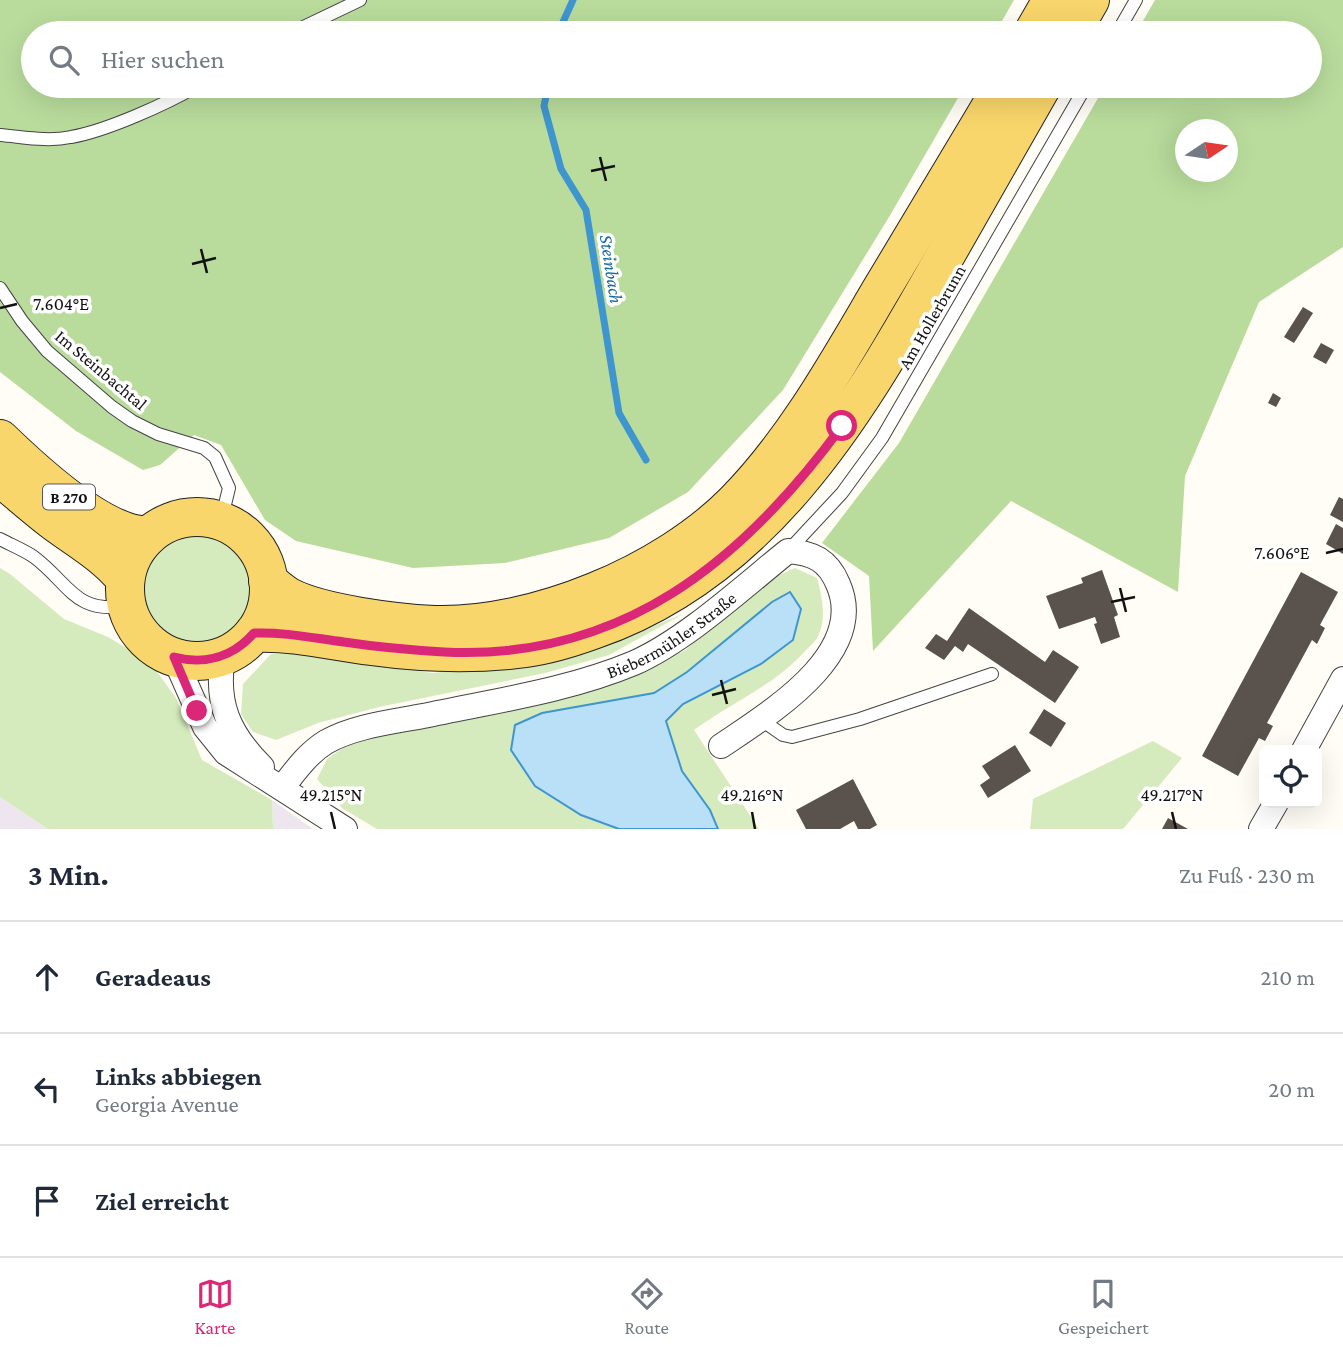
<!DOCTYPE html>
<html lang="de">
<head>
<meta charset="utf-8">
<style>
  body { margin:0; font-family:"Crimson Pro",serif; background:#f2f2f3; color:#1f2937 }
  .controls { position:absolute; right:21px; bottom:21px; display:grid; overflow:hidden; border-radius:10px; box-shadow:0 7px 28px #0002 }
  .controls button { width:63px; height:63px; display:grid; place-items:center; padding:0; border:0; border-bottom:2px solid #e0e1e3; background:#fff; color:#1f2937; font:35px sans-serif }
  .compass { position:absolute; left:1175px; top:119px; width:63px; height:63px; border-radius:50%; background:#fff; box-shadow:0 7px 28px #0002; rotate:77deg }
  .stop { position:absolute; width:21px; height:21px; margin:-16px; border:5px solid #db2777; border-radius:50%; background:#fff }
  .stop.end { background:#db2777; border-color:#fff; box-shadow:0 2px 7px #0008 }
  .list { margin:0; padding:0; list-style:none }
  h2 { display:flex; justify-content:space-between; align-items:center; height:91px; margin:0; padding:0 28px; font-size:30px }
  h2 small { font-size:23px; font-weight:400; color:#747a83 }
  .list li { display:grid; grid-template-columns:46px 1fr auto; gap:21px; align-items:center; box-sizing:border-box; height:112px; padding:0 28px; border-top:2px solid #e0e1e3 }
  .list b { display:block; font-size:26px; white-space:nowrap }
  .list p { margin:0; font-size:23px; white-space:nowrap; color:#747a83 }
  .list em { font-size:23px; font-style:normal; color:#747a83 }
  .icon { flex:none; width:38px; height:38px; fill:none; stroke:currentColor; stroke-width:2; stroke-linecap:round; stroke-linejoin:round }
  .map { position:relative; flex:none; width:1343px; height:829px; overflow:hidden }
  .search { position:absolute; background:#fff; box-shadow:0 7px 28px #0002; left:21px; right:21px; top:21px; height:77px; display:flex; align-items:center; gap:18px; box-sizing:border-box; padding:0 24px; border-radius:38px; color:#747a83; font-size:26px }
  .sheet { height:427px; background:#fff }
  nav { display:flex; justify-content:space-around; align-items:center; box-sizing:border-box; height:98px; border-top:2px solid #e0e1e3; background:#fff; font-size:19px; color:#747a83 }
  nav a { display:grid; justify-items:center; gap:4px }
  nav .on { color:#db2777 }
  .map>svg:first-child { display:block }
  .industrial { fill:#eee6ef }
  .green { fill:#d5ebbd }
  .forest { fill:#b9dc9c; fill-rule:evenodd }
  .water { fill:#b9e0f7; stroke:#3f96cf; stroke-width:2 }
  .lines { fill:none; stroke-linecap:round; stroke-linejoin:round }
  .stream { stroke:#3f96cf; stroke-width:7 }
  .building { fill:#5a524d }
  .service-casing { stroke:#444; stroke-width:14 }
  .minor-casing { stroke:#444; stroke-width:26 }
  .primary-casing { stroke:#222; stroke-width:40 }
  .service { stroke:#fff; stroke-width:12 }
  .minor { stroke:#fff; stroke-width:24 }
  .primary { stroke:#f9d66b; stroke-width:38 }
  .route { stroke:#db2777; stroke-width:9 }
  .ticks { fill:none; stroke:#111; stroke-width:2.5 }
  .labels { text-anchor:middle; stroke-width:7; stroke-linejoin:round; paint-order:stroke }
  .shield { fill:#fff; stroke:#585858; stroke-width:2 }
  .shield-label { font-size:16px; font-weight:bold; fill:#111 }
  .street-label { font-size:18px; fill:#111; stroke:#fff }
  .water-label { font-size:19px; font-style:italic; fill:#1768a6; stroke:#fff }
  .ticks-label { font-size:18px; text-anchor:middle; fill:#111; stroke:#fff; stroke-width:7; stroke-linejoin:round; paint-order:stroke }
</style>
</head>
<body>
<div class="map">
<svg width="1343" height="829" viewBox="0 0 1343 829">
  <rect width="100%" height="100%" fill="#fffdf5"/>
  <!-- industrial -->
  <g class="industrial">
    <path d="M0,797L48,829H0Z"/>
    <path d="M272,800L313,829H273Z"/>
  </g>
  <!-- green -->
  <g class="green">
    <circle cx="197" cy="587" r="57"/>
    <path d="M0,568L10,574L64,619L108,637L128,649L155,669L176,698L202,760L272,800L273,829H48L0,797Z"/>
    <path d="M795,568L817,578C822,596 827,619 818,636C816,641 811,645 807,649C776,685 732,702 694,730L759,829H377L342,808L317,779L327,759L350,743L637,672L684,651L764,582Z"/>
    <path d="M685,613L609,655L545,673L379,707L318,723L276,740L253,732L241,714L243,684L271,654H295L432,673L498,667L573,654L634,634Z"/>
    <path d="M1153,741L1182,758L1123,829H1030L1033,799Z"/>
  </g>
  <!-- forest -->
  <g class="forest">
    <path d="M0,0H1014L995,33H33V86H965L889,217L783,390L688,492L609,538L505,563L413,568L296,541L265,520L221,445L194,435L160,465L143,470L76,431L0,372Z"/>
    <path d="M1155,0H1343V247L1259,302L1185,476L1178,592L1011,501L873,651L869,576L822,543L899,443L1105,86H1310V33H1136ZM1186,130H1228V172H1186Z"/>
  </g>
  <!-- water -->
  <path class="water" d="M790,592L801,609L793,640L761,664L683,704L666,721L682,771L710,810L718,829H619L581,815L535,786L511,750L515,725L542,713L654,693L687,672L772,602Z"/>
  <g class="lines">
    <!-- stream -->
    <g class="stream">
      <path d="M558,33L573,0"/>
      <path d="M548,86L544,106L561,169L586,210L619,413L646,460"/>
    </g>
  </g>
  <!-- building -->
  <g class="building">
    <path d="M1303,307L1313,313L1294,343L1284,337Z"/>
    <path d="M1321,343L1334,350L1326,364L1313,357Z"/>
    <path d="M1273,393L1281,398L1276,407L1268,403Z"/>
    <path d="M1339,497L1343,499V522L1330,515Z"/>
    <path d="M1336,524L1343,528V554L1326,544Z"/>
    <path d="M1102,570L1118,615L1114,617L1120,637L1101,644L1094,624L1097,623L1095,617L1059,629L1046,596L1083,583L1081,578Z"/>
    <path d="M1301,572L1338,592L1320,625L1325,628L1317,644L1312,640L1267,723L1273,726L1265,741L1259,738L1238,776L1202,756Z"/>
    <path d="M969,608L1045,662L1053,650L1079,667L1055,703L968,644L963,652L955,646L944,660L925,648L936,634L947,641Z"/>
    <path d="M1044,709L1066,723L1051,747L1029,733Z"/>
    <path d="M1015,745L1031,771L988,798L980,785L990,778L982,766Z"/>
    <path d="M853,779L877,825L870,829H858L854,821L840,829H806L796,810Z"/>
    <path d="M1168,818L1188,829H1162Z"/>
  </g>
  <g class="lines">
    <defs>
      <g id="service">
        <path d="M291,33L360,0"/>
        <path d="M1117,33L1136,0"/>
        <path d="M0,135C24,137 47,142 71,137C106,131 166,104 197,86"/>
        <path d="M0,288L22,321L47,351L112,407L132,421L158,434L204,448L215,457L229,488L221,521"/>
        <path d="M0,539C11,545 24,550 34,557C70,584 74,614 127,606"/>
        <path d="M788,551L842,493L882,438L1086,86"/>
        <path d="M760,719L783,735L792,737L860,719L992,674"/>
      </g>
      <g id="minor">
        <path d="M223,656C215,704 229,734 262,767"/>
        <path d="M174,657L205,727L226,753L345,829"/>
        <path d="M1304,750L1343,679"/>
        <path id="s1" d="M282,788C295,771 308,753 326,742C354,726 392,722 423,716C493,701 567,691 634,663C686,640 743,587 788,551C813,553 828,560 838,584C869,654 768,714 721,746"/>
        <path d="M1261,829L1276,803"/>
      </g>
      <g id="primary">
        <path d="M1033,33L1052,0"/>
        <path d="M1071,33L1090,0"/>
        <path d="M0,439C31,469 86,519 127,532C133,534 141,535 148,536"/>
        <path d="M0,477C17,491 34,506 52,520C77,539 105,554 125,579"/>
        <circle cx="197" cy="589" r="72"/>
        <path d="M268,581C275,587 282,593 289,597C322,614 396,623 434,625C534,628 664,574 735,502C795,441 838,363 881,290C922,221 963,154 1003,86"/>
        <path d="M254,633C293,631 332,641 371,646C422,653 474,655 526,648C548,645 571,638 593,630C761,572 853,419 936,272C972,210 1007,148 1042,86"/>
      </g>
    </defs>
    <!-- service casing -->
    <use href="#service" class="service-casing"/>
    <!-- minor casing -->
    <use href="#minor" class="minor-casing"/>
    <!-- primary casing -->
    <use href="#primary" class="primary-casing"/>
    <!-- service -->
    <use href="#service" class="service"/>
    <!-- minor -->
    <use href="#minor" class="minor"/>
    <!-- primary -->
    <use href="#primary" class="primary"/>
  </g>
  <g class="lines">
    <!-- route -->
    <path class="route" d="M197,711L174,657C205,665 233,657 254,633C285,632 313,638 344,642C377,647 411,650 444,652C622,661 743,561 842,426"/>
  </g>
  <!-- ticks -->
  <path class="ticks" d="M600,157L606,181M591,171L615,166M201,249L207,273M192,264L216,258M0,308L17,304M1326,553L1343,549M1120,588L1126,612M1111,602L1135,597M721,680L727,704M712,695L736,689M331,812L335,829M752,812L755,829M1172,812L1176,829"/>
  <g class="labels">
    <!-- shield labels -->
    <rect class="shield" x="43" y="484.5" width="52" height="25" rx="5"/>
    <g class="shield-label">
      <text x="69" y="503">B 270</text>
    </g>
    <!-- street labels -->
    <g class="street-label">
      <text transform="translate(932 317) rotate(-60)" y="6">Am Hollerbrunn</text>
      <text transform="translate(101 370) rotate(40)" y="6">Im Steinbachtal</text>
      <text dy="6" stroke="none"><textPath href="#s1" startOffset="429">Biebermühler Straße</textPath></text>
    </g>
    <!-- water labels -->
    <g class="water-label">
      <text transform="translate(612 269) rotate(81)" y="7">Steinbach</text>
    </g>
  </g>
  <g class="ticks-label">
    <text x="61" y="310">7.604°E</text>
    <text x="1282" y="559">7.606°E</text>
    <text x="331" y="801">49.215°N</text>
    <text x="752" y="801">49.216°N</text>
    <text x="1172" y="801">49.217°N</text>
  </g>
</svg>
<div class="controls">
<button><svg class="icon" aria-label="locate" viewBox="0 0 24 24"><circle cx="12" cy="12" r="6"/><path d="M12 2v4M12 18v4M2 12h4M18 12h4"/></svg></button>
</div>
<svg class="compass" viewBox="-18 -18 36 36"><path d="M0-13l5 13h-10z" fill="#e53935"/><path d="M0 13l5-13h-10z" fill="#747a83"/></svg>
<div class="stop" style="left:842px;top:426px"></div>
<div class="stop end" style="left:197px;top:711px"></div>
<div class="search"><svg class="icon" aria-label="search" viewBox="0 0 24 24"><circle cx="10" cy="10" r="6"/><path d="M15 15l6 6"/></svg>Hier suchen</div>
</div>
<section class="sheet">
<h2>3 Min.<small>Zu Fuß · 230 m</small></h2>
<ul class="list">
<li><svg class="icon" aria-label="ahead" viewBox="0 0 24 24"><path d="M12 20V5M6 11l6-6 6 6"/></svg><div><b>Geradeaus</b></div><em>210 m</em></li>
<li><svg class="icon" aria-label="left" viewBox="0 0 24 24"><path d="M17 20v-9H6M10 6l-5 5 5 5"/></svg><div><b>Links abbiegen</b><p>Georgia Avenue</p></div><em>20 m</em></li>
<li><svg class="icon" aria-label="arrive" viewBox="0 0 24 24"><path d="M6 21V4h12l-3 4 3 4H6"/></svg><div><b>Ziel erreicht</b></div></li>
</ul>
</section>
<nav>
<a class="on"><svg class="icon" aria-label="map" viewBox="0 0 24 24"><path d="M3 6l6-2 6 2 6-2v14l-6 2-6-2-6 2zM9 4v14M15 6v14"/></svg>Karte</a>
<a><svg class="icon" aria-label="directions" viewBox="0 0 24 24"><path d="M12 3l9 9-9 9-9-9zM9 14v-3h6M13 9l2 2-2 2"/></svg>Route</a>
<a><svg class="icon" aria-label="saved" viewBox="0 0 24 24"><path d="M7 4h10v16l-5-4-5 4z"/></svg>Gespeichert</a>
</nav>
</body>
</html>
